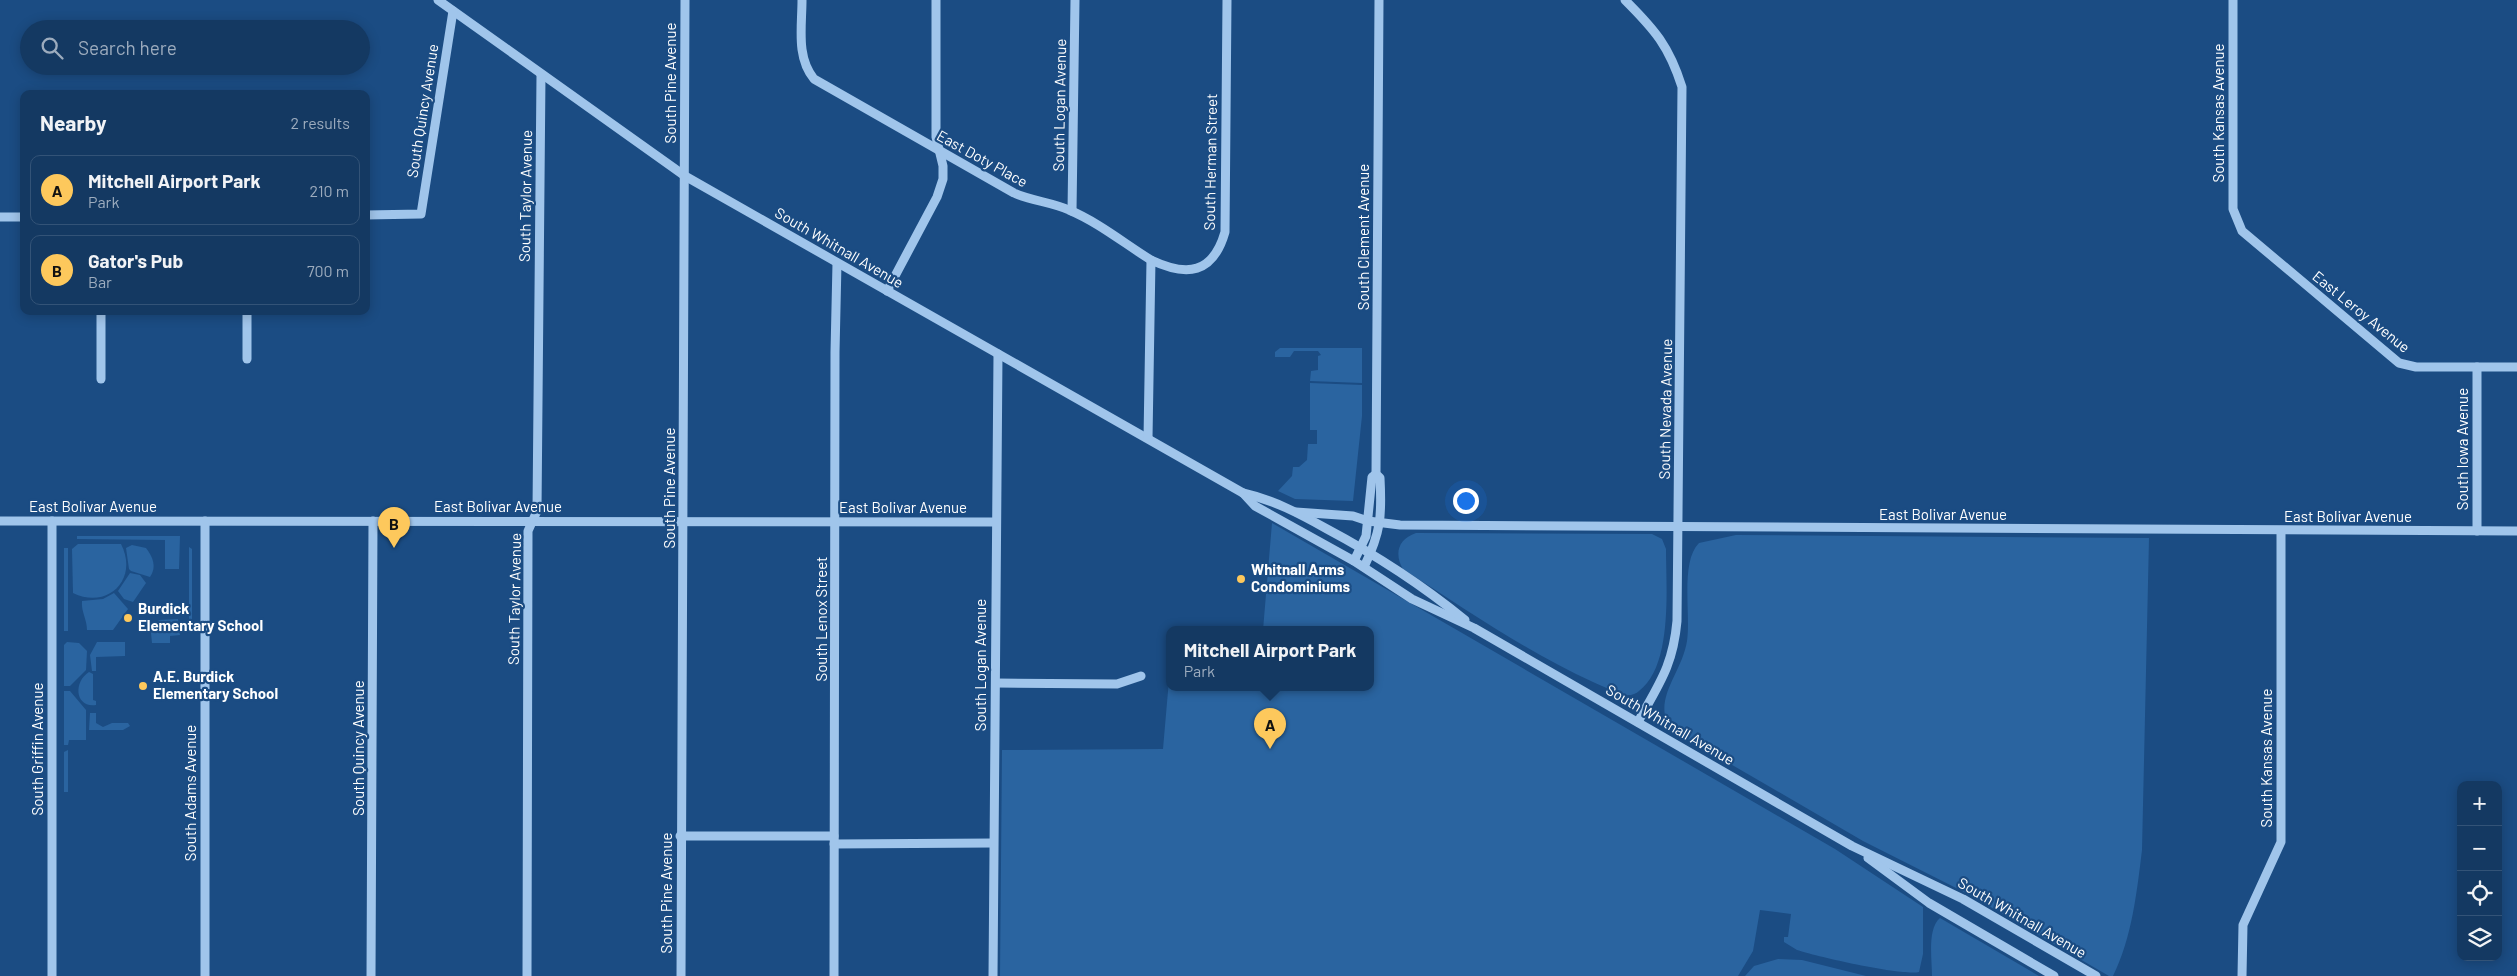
<!DOCTYPE html>
<html lang="en">
<head>
<meta charset="utf-8">
<style>
  body { margin:0; font-family:Barlow,sans-serif; background:#1d4068; color:#f1f3f6 }
  .controls { position:absolute; right:15px; bottom:15px; display:grid; overflow:hidden; border-radius:10px; box-shadow:0 2px 12px #0003 }
  .controls button { width:45px; height:45px; display:grid; place-items:center; padding:0; border:0; border-bottom:1px solid #335377; background:#143962; color:#f1f3f6; font:25px sans-serif }
  .you { position:absolute; left:1465px; top:500px; width:18px; height:18px; margin:-12px; border:4px solid #fff; border-radius:50%; background:#1a73e8; box-shadow:0 0 0 8px #1a73e833 }
  .badge { display:grid; place-items:center; width:32px; height:32px; border-radius:50%; background:#fdc85c; color:#111; font-size:16px; font-weight:700 }
  .pin { position:absolute; translate:-50% -41px; filter:drop-shadow(0 1px 2px #0008) }
  .pin::after { content:''; position:absolute; top:26px; width:18px; height:15px; background:inherit; clip-path:polygon(0 0,100% 0,50% 100%) }
  .popup { position:absolute; left:1166px; top:626px; width:208px; height:65px; box-sizing:border-box; display:grid; place-content:center; border-radius:10px; background:#143962; filter:drop-shadow(0 1px 4px #0005); font-size:16px; white-space:nowrap; color:#9dacbe }
  .popup b { font-size:19px; color:#f1f3f6 }
  .popup::after { content:''; position:absolute; left:50%; top:100%; margin-left:-10px; border:10px solid transparent; border-top-color:#143962 }
  .list { margin:0; padding:0; list-style:none }
  h2 { display:flex; justify-content:space-between; align-items:center; height:65px; margin:0; padding:0 20px; font-size:21px }
  h2 small { font-size:16px; font-weight:400; color:#9dacbe }
  .list li { display:grid; grid-template-columns:32px 1fr auto; gap:15px; align-items:center; box-sizing:border-box; height:70px; margin:0 10px 10px; padding:0 10px; border:1px solid #335377; border-radius:10px }
  .list b { display:block; font-size:19px; white-space:nowrap }
  .list p { margin:0; font-size:16px; white-space:nowrap; color:#9dacbe }
  .list em { font-size:16px; font-style:normal; color:#9dacbe }
  .icon { flex:none; width:28px; height:28px; fill:none; stroke:currentColor; stroke-width:2; stroke-linecap:round; stroke-linejoin:round }
  .map { position:relative; flex:none; width:2517px; height:976px; overflow:hidden }
  .search { position:absolute; background:#143962; box-shadow:0 2px 12px #0003; left:20px; top:20px; width:350px; height:55px; display:flex; align-items:center; gap:12px; box-sizing:border-box; padding:0 18px; border-radius:28px; color:#9dacbe; font-size:19px }
  .panel { position:absolute; background:#143962; box-shadow:0 2px 12px #0003; left:20px; top:90px; width:350px; height:225px; border-radius:10px }
  .map>svg:first-child { display:block }
  .green { fill:#2a64a0 }
  .lines { fill:none; stroke-linecap:round; stroke-linejoin:round }
  .minor { stroke:#a0c5eb; stroke-width:9 }
  .poi-dot { fill:#fdc85c; stroke:#1b4c83; stroke-width:2 }
  .labels { text-anchor:middle; stroke-width:4.5; stroke-linejoin:round; paint-order:stroke }
  .street-label { font-size:15px; fill:#fff; stroke:#1b4c83 }
  .poi-label { font-size:15px; font-weight:bold; fill:#fff; stroke:#1b4c83; text-anchor:start }
</style>
</head>
<body>
<div class="map">
<svg width="2517" height="976" viewBox="0 0 2517 976">
  <rect width="100%" height="100%" fill="#1b4c83"/>
  <!-- green -->
  <g class="green">
    <path d="M1280,348H1362V383L1310,381L1311,371L1318,370V356L1321,355L1318,351H1294L1290,357H1275V352Z"/>
    <path d="M1310,383L1362,385V416L1353,501L1295,499L1278,491L1292,476L1293,467H1299L1307,460L1308,444H1317V430H1310Z"/>
    <path d="M1272,523L1835,849L1923,907V954L1919,972C1903,976 1818,957 1797,950L1784,942V937H1788L1791,914L1760,910L1753,951L1738,976H1000L1002,750L1163,749L1170,668V688H1370V630H1263Z"/>
    <path d="M1416,533L1652,534L1662,539L1666,549C1666,587 1673,666 1639,691C1636,694 1630,696 1625,695C1615,693 1603,686 1593,682C1527,652 1465,609 1403,569C1394,554 1398,539 1416,533Z"/>
    <path d="M1736,535L2149,538L2142,850C2137,891 2132,938 2113,976H2109L1970,895L1863,841L1672,730C1650,701 1682,674 1687,641C1691,614 1680,562 1699,543Z"/>
    <path d="M77,536H180L179,569H165V540L77,539Z"/>
    <path d="M78,544H121C139,579 108,610 73,593L72,549Z"/>
    <path d="M132,545L146,548C153,557 157,567 150,577L131,571L129,569L126,548Z"/>
    <path d="M189,547L192,549V627H189Z"/>
    <rect x="64" y="548" width="4" height="83"/>
    <path d="M130,573L140,575L146,583L133,602L124,599L118,591Z"/>
    <path d="M114,593L128,609L113,630H87C87,619 81,612 82,601L103,599Z"/>
    <path d="M178,619L180,635L170,636V643H152L151,633L159,620Z"/>
    <path d="M67,642L79,643L87,651L86,670L70,686H64V645Z"/>
    <path d="M97,642H125V656L96,657V671H92L90,655Z"/>
    <path d="M89,672L93,674V700L96,701V705C75,708 73,682 89,672Z"/>
    <path d="M64,691H70L86,710V740H69L68,745H64Z"/>
    <path d="M90,713H96V723L103,727L112,723H128L130,726L123,730H89Z"/>
    <path d="M68,750V792H64V752Z"/>
    <path d="M1940,918L2039,976H1932C1932,959 1927,929 1940,918Z"/>
    <path d="M1778,959L1802,960L1866,976H1745L1754,966Z"/>
  </g>
  <g class="lines">
    <!-- minor -->
    <g class="minor">
      <path d="M438,0L685,176L1243,493L1255,506L1354,561L1412,599L1474,628L1852,846L1963,899L2096,976"/>
      <path d="M802,0C802,27 796,57 814,79L1014,193C1032,201 1051,202 1069,210C1098,222 1125,244 1151,260"/>
      <path d="M1625,0C1655,30 1669,46 1682,87L1677,621C1673,666 1659,684 1638,722"/>
      <path d="M2233,0V209L2242,231L2399,363L2416,367H2517"/>
      <path d="M1072,211L1075,0"/>
      <path d="M366,215L421,214L453,11"/>
      <path d="M0,217H24"/>
      <path d="M887,291L937,197L943,179V166L936,137V0"/>
      <path d="M247,359V311"/>
      <path d="M2477,367V531"/>
      <path d="M101,379V311"/>
      <path d="M1148,438L1151,260C1187,277 1213,274 1225,232L1227,0"/>
      <path d="M1243,493C1274,500 1300,514 1327,529C1376,555 1422,585 1465,620"/>
      <path d="M1296,512L1353,516L1368,521L1400,525L2517,531"/>
      <path d="M0,521L996,522"/>
      <path d="M52,521V976"/>
      <path d="M1354,561L1366,536L1372,477L1376,474"/>
      <path d="M1364,567C1381,532 1382,516 1380,478L1376,474L1379,0"/>
      <path d="M996,683L1117,684L1141,676"/>
      <path d="M680,836H834"/>
      <path d="M834,844L993,843"/>
      <path d="M1868,858L1929,903L2054,976"/>
      <path d="M205,976V521"/>
      <path d="M371,976L373,521"/>
      <path d="M527,976L528,531L537,511L541,75"/>
      <path d="M681,976L685,0"/>
      <path d="M834,976L835,352L837,263"/>
      <path d="M993,976L998,354"/>
      <path d="M2242,976L2243,925L2281,842V531"/>
    </g>
  </g>
  <!-- markers -->
  <g class="poi-dot">
    <circle cx="1241" cy="579" r="5"/>
    <circle cx="128" cy="618" r="5"/>
    <circle cx="143" cy="686" r="5"/>
  </g>
  <g class="labels">
    <!-- street labels -->
    <g class="street-label">
      <text transform="translate(671 83) rotate(-90)" y="5">South Pine Avenue</text>
      <text transform="translate(1060 105) rotate(-89)" y="5">South Logan Avenue</text>
      <text transform="translate(423 111) rotate(-81)" y="5">South Quincy Avenue</text>
      <text transform="translate(2219 113) rotate(-90)" y="5">South Kansas Avenue</text>
      <text transform="translate(982 159) rotate(29)" y="5">East Doty Place</text>
      <text transform="translate(1211 162) rotate(-89)" y="5">South Herman Street</text>
      <text transform="translate(526 196) rotate(-89)" y="5">South Taylor Avenue</text>
      <text transform="translate(1364 237) rotate(-90)" y="5">South Clement Avenue</text>
      <text transform="translate(839 248) rotate(30)" y="5">South Whitnall Avenue</text>
      <text transform="translate(2361 312) rotate(39)" y="5">East Leroy Avenue</text>
      <text transform="translate(1666 409) rotate(-89)" y="5">South Nevada Avenue</text>
      <text transform="translate(2463 449) rotate(-90)" y="5">South Iowa Avenue</text>
      <text transform="translate(670 488) rotate(-90)" y="5">South Pine Avenue</text>
      <text x="93" y="512">East Bolivar Avenue</text>
      <text x="498" y="512">East Bolivar Avenue</text>
      <text x="903" y="513">East Bolivar Avenue</text>
      <text x="1943" y="520">East Bolivar Avenue</text>
      <text x="2348" y="522">East Bolivar Avenue</text>
      <text transform="translate(515 599) rotate(-89)" y="5">South Taylor Avenue</text>
      <text transform="translate(822 619) rotate(-90)" y="5">South Lenox Street</text>
      <text transform="translate(981 665) rotate(-90)" y="5">South Logan Avenue</text>
      <text transform="translate(1670 725) rotate(30)" y="5">South Whitnall Avenue</text>
      <text transform="translate(359 748) rotate(-90)" y="5">South Quincy Avenue</text>
      <text transform="translate(38 749) rotate(-90)" y="5">South Griffin Avenue</text>
      <text transform="translate(2267 758) rotate(-90)" y="5">South Kansas Avenue</text>
      <text transform="translate(191 793) rotate(-90)" y="5">South Adams Avenue</text>
      <text transform="translate(667 893) rotate(-90)" y="5">South Pine Avenue</text>
      <text transform="translate(2022 918) rotate(30)" y="5">South Whitnall Avenue</text>
    </g>
    <!-- poi labels -->
    <g class="poi-label">
      <text x="1251" y="575">Whitnall Arms<tspan x="1251" dy="17">Condominiums</tspan></text>
      <text x="138" y="614">Burdick<tspan x="138" dy="17">Elementary School</tspan></text>
      <text x="153" y="682">A.E. Burdick<tspan x="153" dy="17">Elementary School</tspan></text>
    </g>
  </g>
</svg>
<div class="controls">
<button>+</button>
<button>−</button>
<button><svg class="icon" aria-label="locate" viewBox="0 0 24 24"><circle cx="12" cy="12" r="6"/><path d="M12 2v4M12 18v4M2 12h4M18 12h4"/></svg></button>
<button><svg class="icon" aria-label="layers" viewBox="0 0 24 24"><path d="M12 4l9 5-9 5-9-5zM3 14l9 5 9-5"/></svg></button>
</div>
<div class="you"></div>
<div class="pin badge" style="left:1270px;top:749px">A</div>
<div class="popup"><b>Mitchell Airport Park</b>Park</div>
<div class="pin badge" style="left:394px;top:548px">B</div>
<div class="search"><svg class="icon" aria-label="search" viewBox="0 0 24 24"><circle cx="10" cy="10" r="6"/><path d="M15 15l6 6"/></svg>Search here</div>
<section class="panel">
<h2>Nearby<small>2 results</small></h2>
<ul class="list">
<li><span class="badge">A</span><div><b>Mitchell Airport Park</b><p>Park</p></div><em>210 m</em></li>
<li><span class="badge">B</span><div><b>Gator's Pub</b><p>Bar</p></div><em>700 m</em></li>
</ul>
</section>
</div>
</body>
</html>
